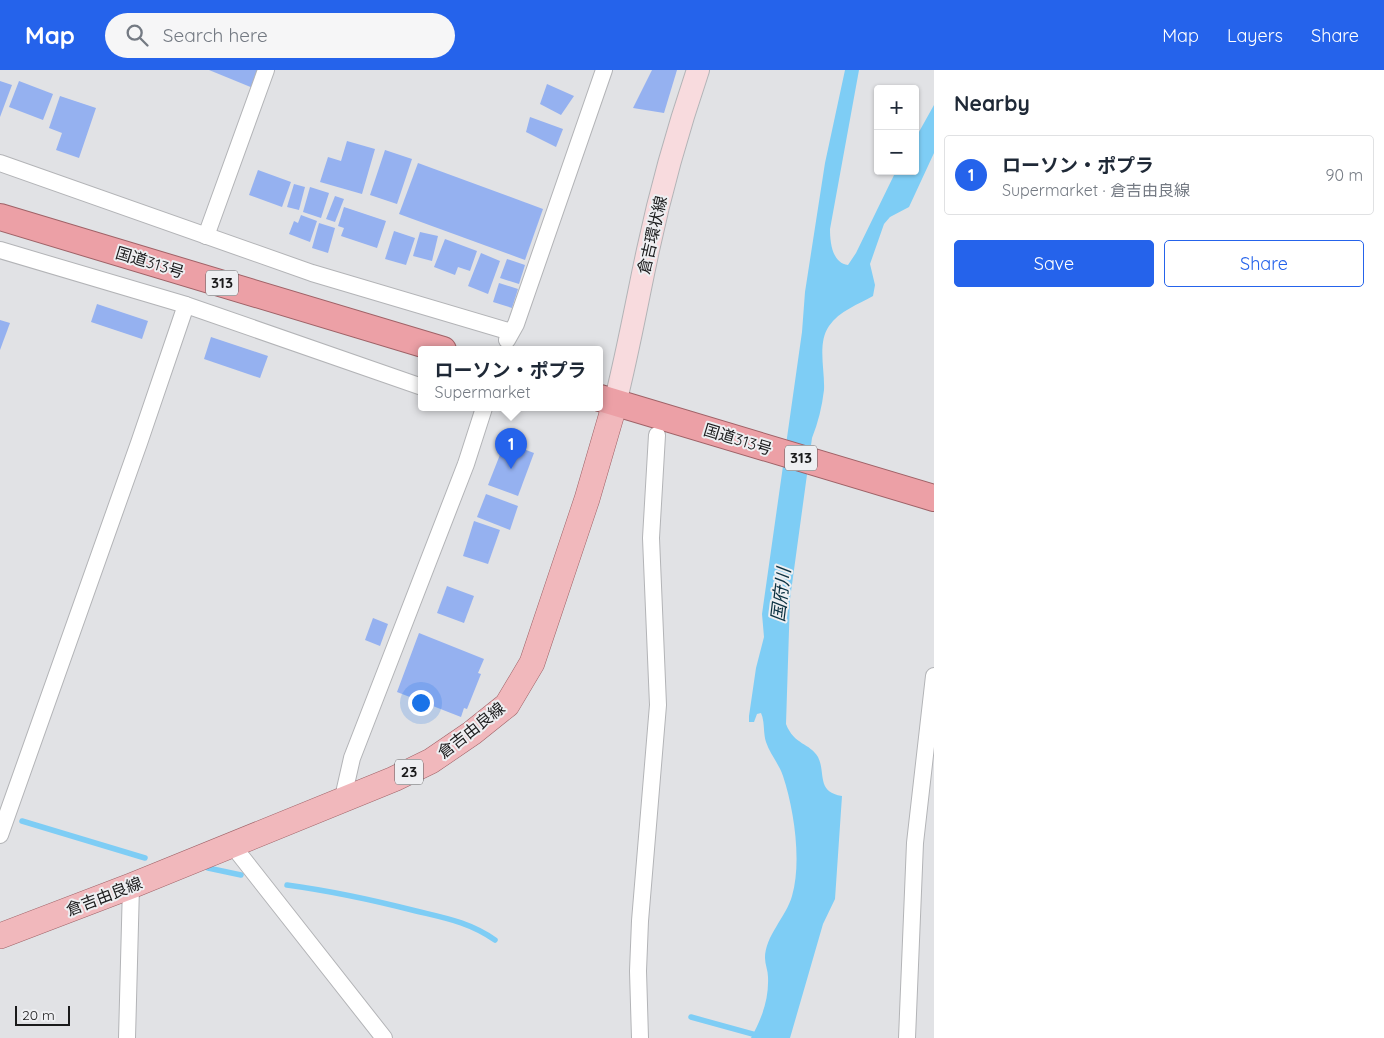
<!DOCTYPE html>
<html lang="en">
<head>
<meta charset="utf-8">
<style>
  body { margin:0; font-family:Quicksand,"Noto Sans JP",sans-serif; background:#f6f6f7; color:#1f2937 }
  .controls { position:absolute; right:15px; top:15px; display:grid; overflow:hidden; border-radius:5px; box-shadow:0 1px 4px #0004 }
  .controls button { width:45px; height:45px; display:grid; place-items:center; padding:0; border:0; border-bottom:1px solid #e0e1e3; background:#fff; color:#1f2937; font:25px sans-serif }
  .scale { position:absolute; left:15px; bottom:12px; width:55px; box-sizing:border-box; padding-left:5px; border:2px solid #1a1a1b; border-top:0; font-size:14px; line-height:18px; white-space:nowrap; color:#1a1a1b; -webkit-text-stroke:4px #eeeff2; paint-order:stroke }
  .you { position:absolute; left:420px; top:632px; width:18px; height:18px; margin:-12px; border:4px solid #fff; border-radius:50%; background:#1a73e8; box-shadow:0 0 0 8px #1a73e833 }
  .badge { display:grid; place-items:center; width:32px; height:32px; border-radius:50%; background:#2563eb; color:#fff; font-size:16px; font-weight:700 }
  .pin { position:absolute; translate:-50% -41px; filter:drop-shadow(0 1px 2px #0008) }
  .pin::after { content:''; position:absolute; top:26px; width:18px; height:15px; background:inherit; clip-path:polygon(0 0,100% 0,50% 100%) }
  .popup { position:absolute; left:418px; top:276px; width:185px; height:65px; box-sizing:border-box; display:grid; place-content:center; border-radius:5px; background:#fff; filter:drop-shadow(0 1px 4px #0005); font-size:16px; white-space:nowrap; color:#747a83 }
  .popup b { font-size:19px; color:#1f2937 }
  .popup::after { content:''; position:absolute; left:50%; top:100%; margin-left:-10px; border:10px solid transparent; border-top-color:#fff }
  .list { margin:0; padding:0; list-style:none }
  h2 { display:flex; justify-content:space-between; align-items:center; height:65px; margin:0; padding:0 20px; font-size:21px }
  h2 small { font-size:16px; font-weight:400; color:#747a83 }
  .list li { display:grid; grid-template-columns:32px 1fr auto; gap:15px; align-items:center; box-sizing:border-box; height:80px; margin:0 10px 10px; padding:0 10px; border:1px solid #e0e1e3; border-radius:5px }
  .list b { display:block; font-size:19px; white-space:nowrap }
  .list p { margin:0; font-size:16px; white-space:nowrap; color:#747a83 }
  .list em { font-size:16px; font-style:normal; color:#747a83 }
  .actions { display:flex; gap:10px; padding:15px 20px }
  .actions a { flex:1; padding:11px 0; border:1px solid #2563eb; border-radius:5px; text-align:center; font-size:18px; color:#2563eb }
  .actions .main { background:#2563eb; color:#fff }
  .icon { flex:none; width:28px; height:28px; fill:none; stroke:currentColor; stroke-width:2; stroke-linecap:round; stroke-linejoin:round }
  .map { position:relative; flex:none; width:934px; height:968px; overflow:hidden }
  header { display:flex; align-items:center; gap:30px; box-sizing:border-box; height:70px; padding:0 25px; background:#2563eb; color:#fff }
  header strong { font-size:24px }
  nav { display:flex; gap:28px; margin-inline-start:auto; font-size:18px }
  .search { width:350px; height:45px; background:#f6f6f7; display:flex; align-items:center; gap:12px; box-sizing:border-box; padding:0 18px; border-radius:28px; color:#747a83; font-size:19px }
  main { display:flex }
  aside { flex:1; background:#fff }
  .map>svg:first-child { display:block }
  .water { fill:#7ecdf5 }
  .lines { fill:none; stroke-linecap:round; stroke-linejoin:round }
  .stream { stroke:#7ecdf5; stroke-width:5.5 }
  .building { fill:#95b1f0 }
  .minor-casing { stroke:#b3b4b7; stroke-width:18 }
  .secondary-casing { stroke:#b3b4b7; stroke-width:24 }
  .primary-casing { stroke:#9f6267; stroke-width:26 }
  .trunk-casing { stroke:#9f6267; stroke-width:28 }
  .minor { stroke:#fff; stroke-width:16 }
  .secondary { stroke:#f8dbde; stroke-width:22 }
  .primary { stroke:#f1b8bc; stroke-width:25 }
  .trunk { stroke:#eca0a6; stroke-width:26 }
  .labels { text-anchor:middle; stroke-width:4; stroke-linejoin:round; paint-order:stroke }
  .shield { fill:#eeeff2; stroke:#5a5a5c; stroke-width:1 }
  .shield-label { font-size:15px; font-weight:bold; fill:#1a1a1b }
  .street-label { font-size:16px; fill:#1a1a1b; stroke:#eeeff2 }
  .water-label { font-size:18px; font-style:italic; fill:#0c3242; stroke:#eeeff2 }
</style>
</head>
<body>
<header>
<strong>Map</strong>
<div class="search"><svg class="icon" aria-label="search" viewBox="0 0 24 24"><circle cx="10" cy="10" r="6"/><path d="M15 15l6 6"/></svg>Search here</div>
<nav><a>Map</a><a>Layers</a><a>Share</a></nav>
</header>
<main>
<div class="map">
<svg width="934" height="968" viewBox="0 0 934 968">
  <rect width="100%" height="100%" fill="#e1e2e5"/>
  <!-- water -->
  <path class="water" d="M845,0H859L830,159C830,172 832,193 848,195L856,183L896,101H915V69L934,35V83L909,137L890,147L884,154L870,194L875,215L873,226C859,234 839,241 829,256C817,273 825,300 824,320C822,337 818,353 812,368L790,529L786,654C794,675 810,673 818,687C826,703 816,722 842,726L835,829L823,854L790,968H751C762,948 769,929 768,907C768,901 765,894 765,888C765,866 786,847 792,826C802,792 794,739 783,706C779,694 770,684 766,672C763,662 765,652 761,643L757,644L754,652H749V646L756,598L764,567L762,544L802,262L805,222L825,93Z"/>
  <g class="lines">
    <!-- stream -->
    <g class="stream">
      <path d="M22,751L145,788"/>
      <path d="M208,798L241,805"/>
      <path d="M287,815C331,821 373,830 416,841C445,848 469,852 495,870"/>
      <path d="M691,947L767,968"/>
    </g>
  </g>
  <!-- building -->
  <g class="building">
    <path d="M209,0H267L260,21Z"/>
    <path d="M652,0H677L664,43L633,38Z"/>
    <path d="M0,11L12,15L0,47Z"/>
    <path d="M19,11L53,24L43,50L9,37Z"/>
    <path d="M547,14L574,26L561,45L540,34Z"/>
    <path d="M60,26L96,38L79,88L56,80L62,63L49,58Z"/>
    <path d="M530,47L563,59L556,77L526,62Z"/>
    <path d="M347,71L375,79L362,124L320,112L328,87L341,91Z"/>
    <path d="M385,80L412,89L397,134L370,125Z"/>
    <path d="M418,93L543,139L525,190L399,144Z"/>
    <path d="M258,100L291,112L282,137L249,125Z"/>
    <path d="M294,114L305,117L299,140L287,137Z"/>
    <path d="M310,117L329,123L321,148L303,142Z"/>
    <path d="M335,126L344,129L335,152L326,149Z"/>
    <path d="M344,137L386,151L377,178L341,166L344,158L338,156Z"/>
    <path d="M301,145L317,151L310,172L289,164L294,151L298,153Z"/>
    <path d="M319,153L335,158L328,183L312,178Z"/>
    <path d="M394,161L415,168L406,195L385,189Z"/>
    <path d="M420,162L438,166L432,191L413,186Z"/>
    <path d="M445,169L477,181L470,201L458,197L455,205L434,197Z"/>
    <path d="M481,183L500,191L488,224L468,216Z"/>
    <path d="M507,189L525,195L519,214L500,208Z"/>
    <path d="M499,213L518,219L512,238L493,232Z"/>
    <path d="M97,234L148,251L142,269L91,252Z"/>
    <path d="M0,250L10,253L0,280Z"/>
    <path d="M211,267L268,286L260,308L204,289Z"/>
    <path d="M505,372L534,383L518,426L488,415Z"/>
    <path d="M486,424L518,436L510,460L477,447Z"/>
    <path d="M474,451L500,460L488,494L463,486Z"/>
    <path d="M447,516L474,526L464,553L437,543Z"/>
    <path d="M373,548L388,554L380,576L365,570Z"/>
    <path d="M419,563L484,589L478,603L481,604L467,639L464,638L461,647L397,622Z"/>
  </g>
  <g class="lines">
    <defs>
      <g id="minor">
        <path d="M0,93L312,203L511,262"/>
        <path d="M206,166L266,0"/>
        <path d="M0,180L186,235L422,317"/>
        <path d="M507,270L516,254L604,0"/>
        <path d="M342,732L352,688L466,394L484,338"/>
        <path d="M0,765L139,373L186,235"/>
        <path d="M233,776L384,968"/>
        <path d="M127,968L131,816"/>
        <path d="M640,968L638,901L640,851L658,635L651,468L657,365"/>
        <path d="M907,968L915,773L934,606"/>
      </g>
      <path id="secondary" d="M615,333C628,282 637,231 648,180C661,119 678,59 698,0"/>
      <path id="primary" d="M0,866L131,816L394,709L431,691L472,663L507,635L532,593L587,429L615,333"/>
      <g id="trunk">
        <path d="M0,147L443,280"/>
        <path d="M600,328L934,428"/>
      </g>
    </defs>
    <!-- minor casing -->
    <use href="#minor" class="minor-casing"/>
    <!-- secondary casing -->
    <use href="#secondary" class="secondary-casing"/>
    <!-- primary casing -->
    <use href="#primary" class="primary-casing"/>
    <!-- trunk casing -->
    <use href="#trunk" class="trunk-casing"/>
    <!-- minor -->
    <use href="#minor" class="minor"/>
    <!-- secondary -->
    <use href="#secondary" class="secondary"/>
    <!-- primary -->
    <use href="#primary" class="primary"/>
    <!-- trunk -->
    <use href="#trunk" class="trunk"/>
  </g>
  <g class="labels">
    <!-- shield labels -->
    <g class="shield">
      <rect x="206" y="200.5" width="32" height="25" rx="4"/>
      <rect x="785" y="375.5" width="32" height="25" rx="4"/>
      <rect x="395" y="689.5" width="28" height="25" rx="4"/>
    </g>
    <g class="shield-label">
      <text x="222" y="218">313</text>
      <text x="801" y="393">313</text>
      <text x="409" y="707">23</text>
    </g>
    <!-- street labels -->
    <g class="street-label">
      <text transform="translate(652 165) rotate(-77)" y="6">倉吉環状線</text>
      <text transform="translate(150 192) rotate(17)" y="6">国道313号</text>
      <text transform="translate(738 369) rotate(17)" y="6">国道313号</text>
      <text transform="translate(471 660) rotate(-38)" y="6">倉吉由良線</text>
      <text transform="translate(104 826) rotate(-21)" y="6">倉吉由良線</text>
    </g>
    <!-- water labels -->
    <g class="water-label">
      <text transform="translate(781 525) rotate(-83)" y="6">国府川</text>
    </g>
  </g>
</svg>
<div class="controls">
<button>+</button>
<button>−</button>
</div>
<div class="scale">20 m</div>
<div class="you"></div>
<div class="pin badge" style="left:511px;top:399px">1</div>
<div class="popup"><b>ローソン・ポプラ</b>Supermarket</div>
</div>
<aside>
<h2>Nearby<small></small></h2>
<ul class="list">
<li><span class="badge">1</span><div><b>ローソン・ポプラ</b><p>Supermarket · 倉吉由良線</p></div><em>90 m</em></li>
</ul>
<div class="actions"><a class="main">Save</a><a>Share</a></div>
</aside>
</main>
</body>
</html>
